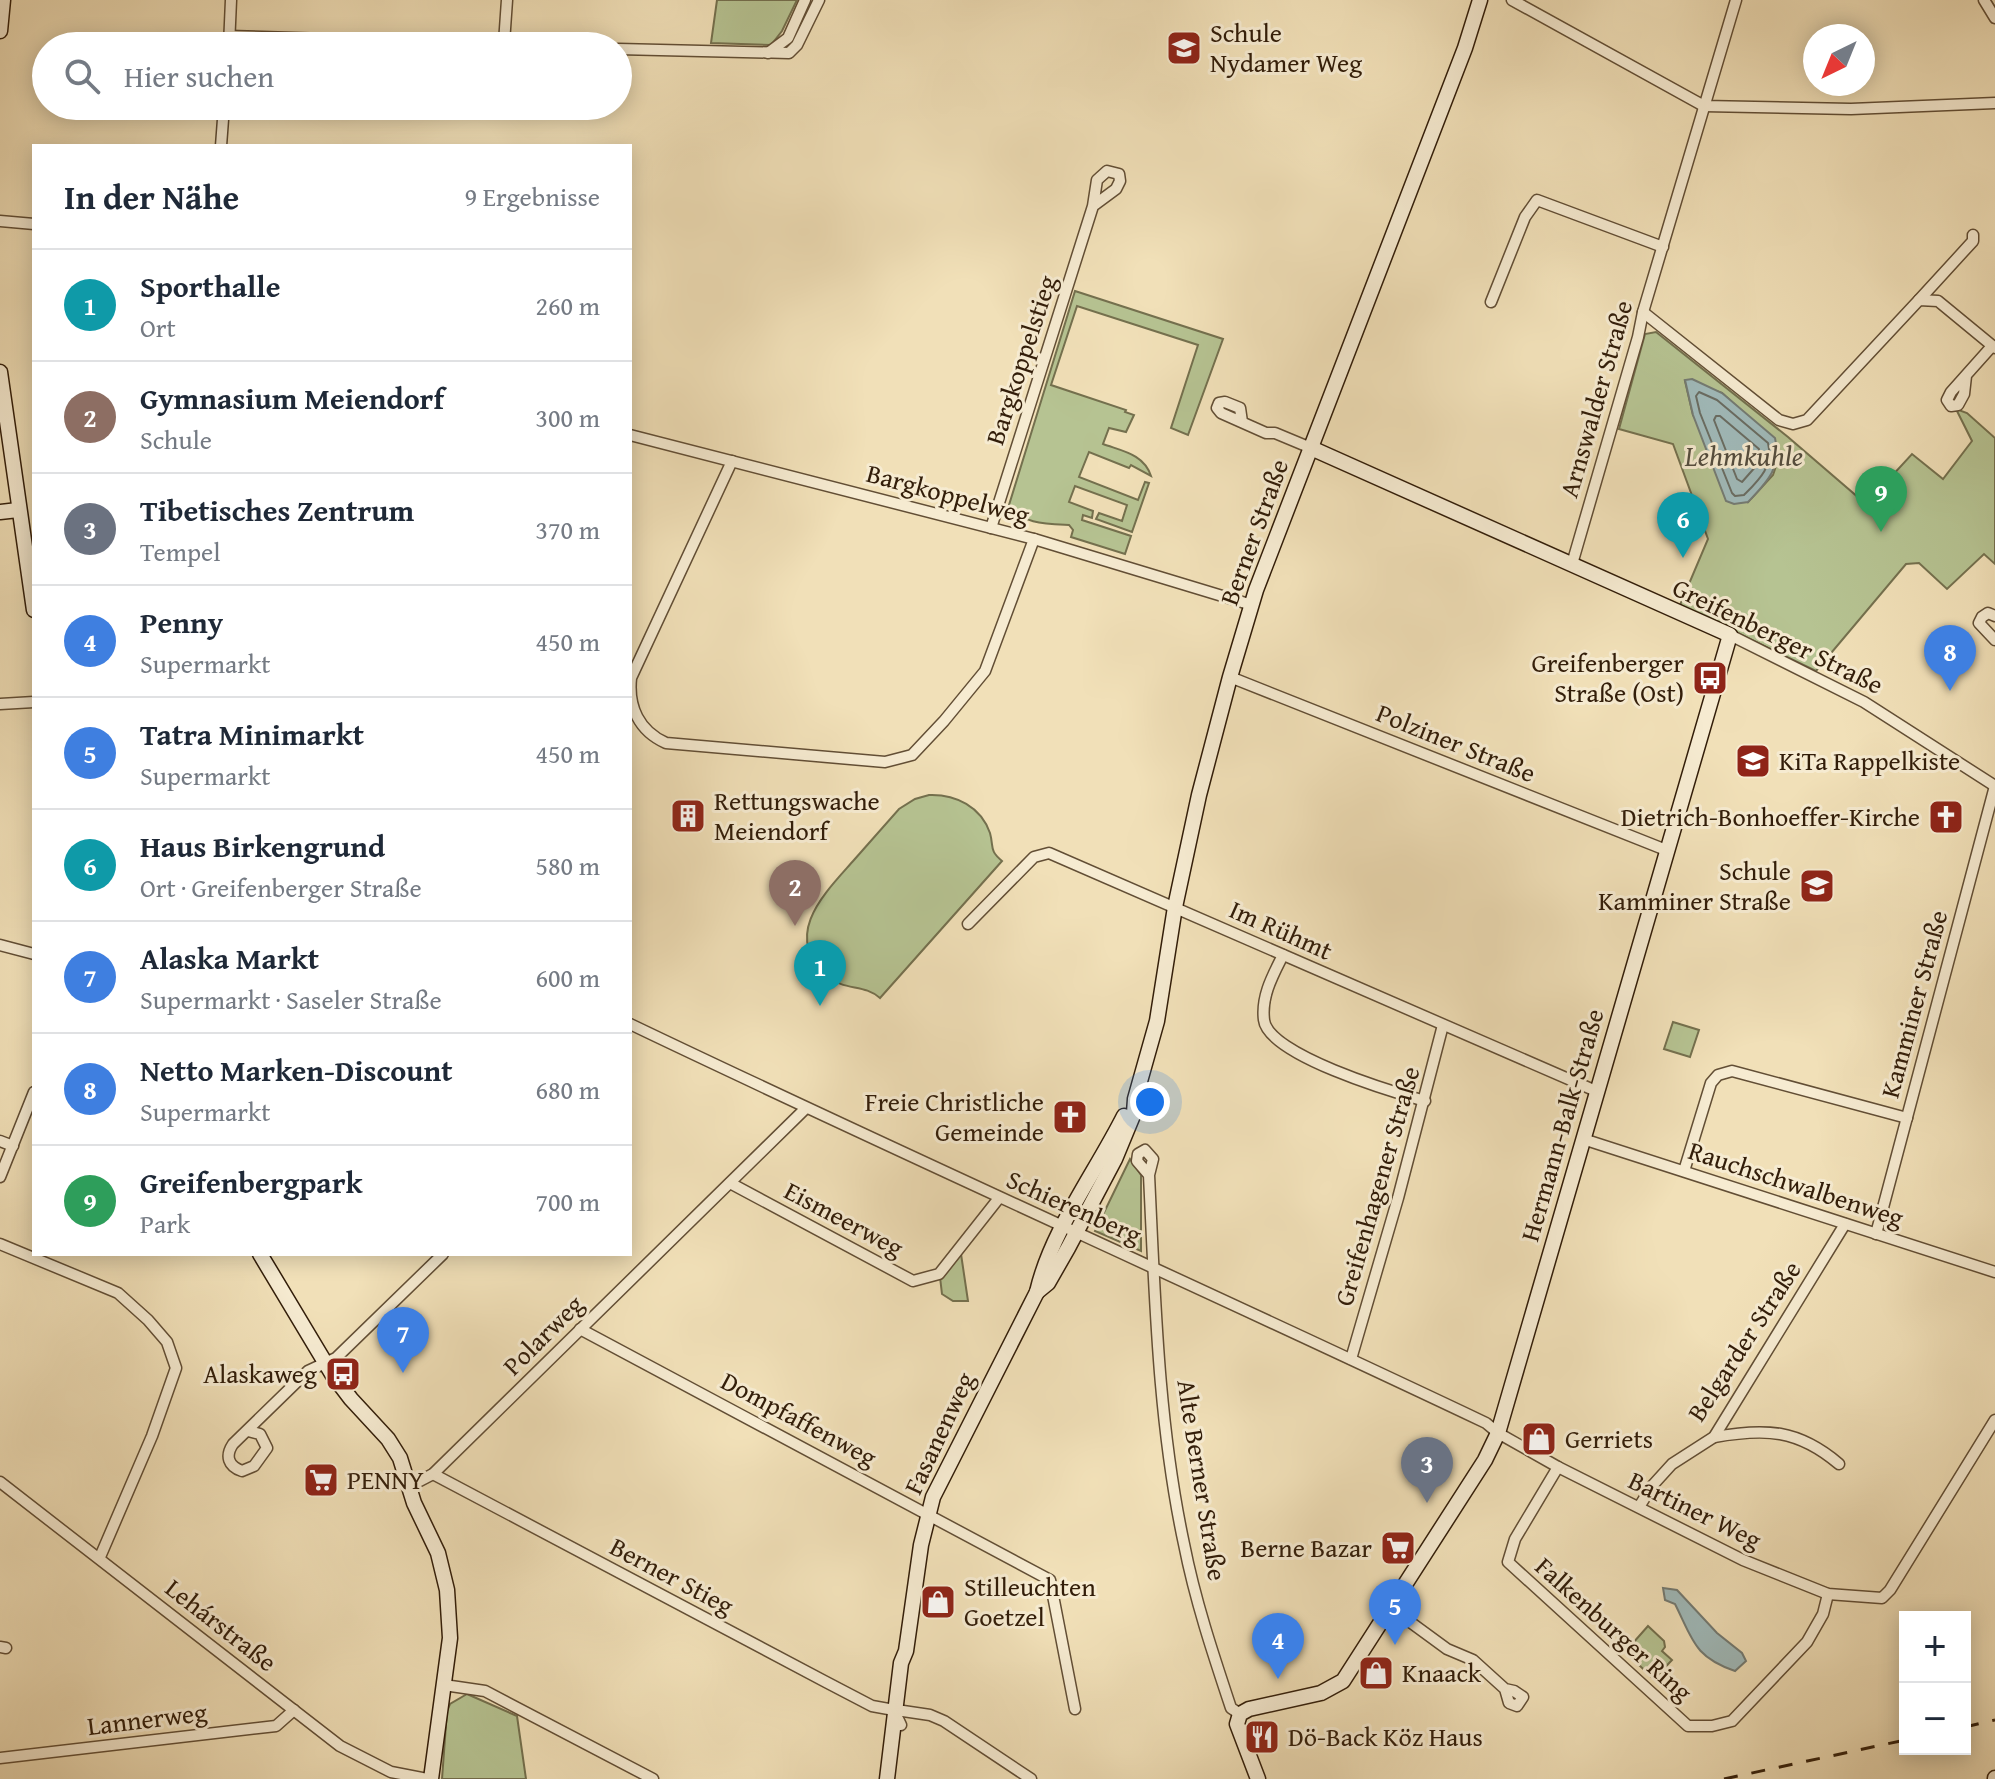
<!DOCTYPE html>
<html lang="de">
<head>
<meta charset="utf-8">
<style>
  body { margin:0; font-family:"Gentium Book Plus",serif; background:#f6f6f7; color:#1f2937 }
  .controls { position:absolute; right:24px; bottom:24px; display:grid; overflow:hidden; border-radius:0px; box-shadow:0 4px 20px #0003 }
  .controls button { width:72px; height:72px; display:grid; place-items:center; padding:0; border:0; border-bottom:2px solid #e0e1e3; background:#fff; color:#1f2937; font:40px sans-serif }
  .compass { position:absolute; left:1803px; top:24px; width:72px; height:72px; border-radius:50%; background:#fff; box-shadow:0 4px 20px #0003; rotate:223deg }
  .you { position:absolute; left:1150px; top:1102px; width:28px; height:28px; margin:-20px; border:6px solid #fff; border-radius:50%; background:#1a73e8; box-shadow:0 0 0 12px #1a73e833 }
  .badge { display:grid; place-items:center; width:52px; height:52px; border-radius:50%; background:#b45309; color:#fff; font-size:26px; font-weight:700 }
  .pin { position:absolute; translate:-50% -66px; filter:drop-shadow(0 2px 4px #0008) }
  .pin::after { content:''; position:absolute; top:42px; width:28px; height:24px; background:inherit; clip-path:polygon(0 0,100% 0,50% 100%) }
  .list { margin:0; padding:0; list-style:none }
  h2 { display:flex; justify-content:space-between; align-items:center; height:104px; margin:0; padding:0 32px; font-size:34px }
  h2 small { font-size:26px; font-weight:400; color:#747a83 }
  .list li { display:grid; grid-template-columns:52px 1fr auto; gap:24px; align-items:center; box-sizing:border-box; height:112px; padding:0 32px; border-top:2px solid #e0e1e3 }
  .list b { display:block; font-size:30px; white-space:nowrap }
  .list p { margin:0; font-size:26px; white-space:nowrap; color:#747a83 }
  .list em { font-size:26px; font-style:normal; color:#747a83 }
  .icon { flex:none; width:44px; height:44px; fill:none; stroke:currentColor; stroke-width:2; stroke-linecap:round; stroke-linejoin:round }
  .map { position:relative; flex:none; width:1995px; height:1779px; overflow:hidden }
  .search { position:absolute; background:#fff; box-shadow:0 4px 20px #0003; left:32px; top:32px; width:600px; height:88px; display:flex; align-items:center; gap:20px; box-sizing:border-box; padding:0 28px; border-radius:44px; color:#747a83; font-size:30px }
  .panel { position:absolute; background:#fff; box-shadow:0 4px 20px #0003; left:32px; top:144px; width:600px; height:1112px; border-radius:0px }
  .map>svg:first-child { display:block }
  .green { fill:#b6c392; stroke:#74704e; stroke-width:2; fill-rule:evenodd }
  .water { fill:#a0baba; stroke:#747b73; stroke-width:2 }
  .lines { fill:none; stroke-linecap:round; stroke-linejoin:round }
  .shore { stroke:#696c62; stroke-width:2 }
  .stream { stroke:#747b73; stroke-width:3 }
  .street-casing { stroke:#624e35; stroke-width:13 }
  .secondary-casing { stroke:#321d09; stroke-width:17 }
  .street { stroke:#f6ebd1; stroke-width:10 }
  .secondary { stroke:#f6ebd1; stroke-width:14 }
  .rail { stroke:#321d09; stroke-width:3; stroke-dasharray:14 14; stroke-linecap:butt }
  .labels { text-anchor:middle; stroke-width:6; stroke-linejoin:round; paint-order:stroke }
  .poi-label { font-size:26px; fill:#321d09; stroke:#f6ebd1; text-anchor:start }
  .street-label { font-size:26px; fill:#321d09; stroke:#f6ebd1 }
  .water-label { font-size:28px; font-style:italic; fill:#534c3e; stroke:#f6ebd1 }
</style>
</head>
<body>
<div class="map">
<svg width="1995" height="1779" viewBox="0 0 1995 1779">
  <rect width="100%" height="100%" fill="#f1e0b8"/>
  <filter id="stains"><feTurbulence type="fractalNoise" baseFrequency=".0025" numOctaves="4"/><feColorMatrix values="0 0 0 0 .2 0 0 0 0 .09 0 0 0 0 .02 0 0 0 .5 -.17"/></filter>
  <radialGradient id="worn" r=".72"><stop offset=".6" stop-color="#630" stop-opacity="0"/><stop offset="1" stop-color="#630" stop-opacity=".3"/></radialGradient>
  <!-- green -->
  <g class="green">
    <path d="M717,0H797L782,31L771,45L711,43Z"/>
    <path d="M1075,291L1223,339L1188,435L1171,428L1198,345L1077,306L1051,385L1126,410L1125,412L1134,415L1126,432L1109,428L1103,444C1122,451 1144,454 1151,476L1131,465L1129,468L1089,452L1079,477L1138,500L1145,482L1149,483L1132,532L1096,519L1099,513L1122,521L1127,505L1075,486L1069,502L1093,511L1092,518L1083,515L1082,520L1131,536L1125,554L1071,537L1073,530L1069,525C1050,524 1019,524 1009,505Z"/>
    <path d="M1656,332L1788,437L1866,504L1912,454L1943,479L1972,441L1956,409L1967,413L1995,438V564L1984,554L1947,589L1919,563L1906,564L1816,671L1680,605L1708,539L1673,444L1619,429L1645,334ZM1685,381L1722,393L1743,412L1776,466L1773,475L1748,502L1693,415Z"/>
    <path d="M929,795C956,794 981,807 990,833C994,848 989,850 1002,861L880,998C863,983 845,992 826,975C781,934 826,892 854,860C869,843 884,826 899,809L915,799Z"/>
    <path d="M1673,1022L1699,1030L1690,1057L1664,1049Z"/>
    <path d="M1130,1159L1141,1175V1251L1095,1231Z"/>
    <path d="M961,1254L968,1301H953L942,1294L940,1277Z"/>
    <path d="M1648,1626L1664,1641L1665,1647L1662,1651L1672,1660L1654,1679L1625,1652Z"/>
    <path d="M467,1694L517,1716L526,1779H442L447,1711L450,1704Z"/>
  </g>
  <!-- water -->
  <g class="water">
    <path d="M1692,379L1722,393L1775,438C1782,468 1767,482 1748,502L1734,504L1726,501L1693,415L1685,380Z"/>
    <path d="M1663,1588L1677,1590L1717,1633L1742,1653L1746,1661L1735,1671C1694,1657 1693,1640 1675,1604L1665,1600Z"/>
  </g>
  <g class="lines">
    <!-- shore -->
    <g class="shore">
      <path d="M1699,392L1717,400L1768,443C1774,466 1759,480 1744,495L1735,496L1732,493L1700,413L1696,396Z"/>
      <path d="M1716,416H1720L1759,449L1757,465L1742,482L1737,479L1714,420Z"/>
    </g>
    <!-- stream -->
    <path class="stream" d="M1990,0L1995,8"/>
    <defs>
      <g id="street">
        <path d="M1512,0L1704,106L1851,109L1995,103"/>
        <path d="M1984,0L1995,18"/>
        <path d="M230,36L547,46"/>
        <path d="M504,43L507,0"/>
        <path d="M229,46L231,0"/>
        <path d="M618,49L789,53L797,45L819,0"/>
        <path d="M768,53L788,38L805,0"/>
        <path d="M221,146L224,106"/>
        <path d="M0,221L34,224"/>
        <path d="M1919,300L1973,241V235"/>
        <path d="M1491,302L1525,217L1537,200L1663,247"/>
        <path d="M1643,312L1779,420L1793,424L1807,420L1919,300L1938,301L1995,348"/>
        <path d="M1966,376L1964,394L1958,405L1951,406L1947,400L1951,392L1992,346"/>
        <path d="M1242,422L1240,408L1225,402L1219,403L1217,408L1221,413L1266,433H1275L1311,448"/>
        <path d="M630,435L1034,539L1252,605"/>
        <path d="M732,461L631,678C628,707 639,731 666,743L885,762L912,755L944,721L985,671L1034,539"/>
        <path d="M991,528L1093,206L1097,180L1107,171L1119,174L1120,181L1116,189L1093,206"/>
        <path d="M1572,564L1638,337L1643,312L1736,0"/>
        <path d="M1995,616L1988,613L1982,617L1979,623L1995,640"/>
        <path d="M1730,635L1864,702L1995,786"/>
        <path d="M1230,677L1666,850"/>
        <path d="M0,704L34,702"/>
        <path d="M968,924L1034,857L1049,853L1596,1091"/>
        <path d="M0,945L34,954"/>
        <path d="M1283,955C1273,975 1261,996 1264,1020C1268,1055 1393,1092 1425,1101"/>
        <path d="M630,1024C914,1160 1202,1288 1486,1423L1498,1433L1558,1467L1743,1560L1828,1594L1882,1598L1890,1590L1995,1420"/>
        <path d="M1583,1139L1995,1272"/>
        <path d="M0,1141L13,1146"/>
        <path d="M1684,1171L1711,1083L1718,1075L1732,1071L1907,1118"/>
        <path d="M1149,1175L1137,1161L1138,1154L1145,1150L1153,1159L1149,1175C1155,1298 1158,1423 1184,1544C1195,1600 1213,1654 1231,1708L1240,1714"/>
        <path d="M0,1177L34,1092"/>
        <path d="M730,1183L913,1281L939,1274L999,1198"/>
        <path d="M1876,1234L1995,786"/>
        <path d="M0,1244L118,1293L148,1320L167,1342L176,1368L152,1436L100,1557"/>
        <path d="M580,1329L1050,1580L1075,1709"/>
        <path d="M1351,1359L1398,1198L1443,1025"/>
        <path d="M248,1431L260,1434L267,1448L254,1466L242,1471C228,1466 225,1456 233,1444L308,1371L336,1358L443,1254"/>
        <path d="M1714,1437C1765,1428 1798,1429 1839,1464"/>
        <path d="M1558,1467L1515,1539L1508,1562L1688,1726H1712L1732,1721L1807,1642L1823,1614L1828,1594"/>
        <path d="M433,1474L826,1682L872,1706L894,1710L901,1725"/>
        <path d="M0,1482L340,1746L391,1772L427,1779"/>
        <path d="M410,1486L433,1474L806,1108"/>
        <path d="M1639,1507L1652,1486L1672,1464L1714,1437L1845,1224"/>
        <path d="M1391,1608L1447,1649L1473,1660L1505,1689L1514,1691L1523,1697L1517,1706L1509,1703L1505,1689"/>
        <path d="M0,1647L6,1648"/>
        <path d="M444,1685L485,1691L653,1779"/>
        <path d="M903,1711L930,1715L944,1721L1031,1779"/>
        <path d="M0,1758L276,1726L294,1710"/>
      </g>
      <g id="secondary">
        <path d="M0,31L3,0"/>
        <path d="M0,372L34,610"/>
        <path d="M0,512L18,510"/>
        <path d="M260,1254L332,1374L351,1399L388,1439L400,1458L414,1503L438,1553L447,1590L450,1638L431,1779"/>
        <path d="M1037,1292L1048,1283L1068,1248L1115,1159L1134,1113L1135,1099L1157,1021L1175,907L1199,795L1230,677L1256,590L1465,48L1480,0"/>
        <path d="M887,1779L901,1663L906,1651L921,1545L933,1497L1037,1292C1051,1231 1096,1172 1124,1116"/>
        <path d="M1258,1779L1237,1724L1240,1714L1249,1709L1321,1693L1343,1681L1485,1460L1498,1433L1730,635L1311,448"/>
        <path d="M1995,1779V1778"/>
      </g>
    </defs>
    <!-- street casing -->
    <use href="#street" class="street-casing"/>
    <!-- secondary casing -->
    <use href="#secondary" class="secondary-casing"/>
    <!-- street -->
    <use href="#street" class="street"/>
    <!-- secondary -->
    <use href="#secondary" class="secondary"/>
    <!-- rail -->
    <g class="rail">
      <path d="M1965,1727L1995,1720"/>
      <path d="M1724,1779L1905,1740"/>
    </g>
  </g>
  <!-- icons -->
  <defs>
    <symbol id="school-square" viewBox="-11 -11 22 22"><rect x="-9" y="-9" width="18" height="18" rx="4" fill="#8f2418" stroke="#f6ebd1"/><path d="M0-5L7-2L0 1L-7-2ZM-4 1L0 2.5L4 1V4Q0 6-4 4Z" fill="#fff"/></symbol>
    <symbol id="bus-square" viewBox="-11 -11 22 22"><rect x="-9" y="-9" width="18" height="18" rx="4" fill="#8f2418" stroke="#f6ebd1"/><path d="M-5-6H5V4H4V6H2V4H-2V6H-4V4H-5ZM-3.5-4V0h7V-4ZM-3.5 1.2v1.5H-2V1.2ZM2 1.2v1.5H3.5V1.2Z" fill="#fff"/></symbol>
    <symbol id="building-square" viewBox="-11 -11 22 22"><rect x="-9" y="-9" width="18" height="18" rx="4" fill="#8f2418" stroke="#f6ebd1"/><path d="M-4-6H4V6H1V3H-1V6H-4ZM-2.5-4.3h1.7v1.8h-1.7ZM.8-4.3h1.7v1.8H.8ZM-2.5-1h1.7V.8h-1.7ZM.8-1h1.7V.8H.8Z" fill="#fff"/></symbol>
    <symbol id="church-square" viewBox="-11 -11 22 22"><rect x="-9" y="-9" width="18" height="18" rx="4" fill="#8f2418" stroke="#f6ebd1"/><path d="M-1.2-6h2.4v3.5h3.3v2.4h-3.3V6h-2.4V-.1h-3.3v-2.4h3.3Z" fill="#fff"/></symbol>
    <symbol id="shop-square" viewBox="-11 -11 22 22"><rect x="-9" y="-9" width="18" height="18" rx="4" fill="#8f2418" stroke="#f6ebd1"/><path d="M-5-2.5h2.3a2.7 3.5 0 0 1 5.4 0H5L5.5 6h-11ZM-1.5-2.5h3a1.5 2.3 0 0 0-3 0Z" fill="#fff"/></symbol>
    <symbol id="supermarket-square" viewBox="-11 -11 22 22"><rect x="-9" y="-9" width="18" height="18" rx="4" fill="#8f2418" stroke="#f6ebd1"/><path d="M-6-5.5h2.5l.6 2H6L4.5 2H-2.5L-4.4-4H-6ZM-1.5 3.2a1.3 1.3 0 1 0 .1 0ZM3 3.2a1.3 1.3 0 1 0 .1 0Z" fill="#fff"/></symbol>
    <symbol id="restaurant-square" viewBox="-11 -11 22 22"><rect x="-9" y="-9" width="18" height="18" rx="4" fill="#8f2418" stroke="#f6ebd1"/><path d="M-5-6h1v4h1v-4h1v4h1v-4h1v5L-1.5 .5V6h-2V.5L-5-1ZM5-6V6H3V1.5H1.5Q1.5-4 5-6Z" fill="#fff"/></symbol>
  </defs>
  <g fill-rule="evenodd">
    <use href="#school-square" x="1164" y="28" width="40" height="40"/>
    <use href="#bus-square" x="1690" y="658" width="40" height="40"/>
    <use href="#school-square" x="1733" y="741" width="40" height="40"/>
    <use href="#building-square" x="668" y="796" width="40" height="40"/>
    <use href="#church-square" x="1926" y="797" width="40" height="40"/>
    <use href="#school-square" x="1797" y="866" width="40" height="40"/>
    <use href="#church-square" x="1050" y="1097" width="40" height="40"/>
    <use href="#bus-square" x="323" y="1354" width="40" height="40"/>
    <use href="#shop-square" x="1519" y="1419" width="40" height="40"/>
    <use href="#supermarket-square" x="301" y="1460" width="40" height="40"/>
    <use href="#supermarket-square" x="1378" y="1528" width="40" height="40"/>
    <use href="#shop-square" x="918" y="1582" width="40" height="40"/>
    <use href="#shop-square" x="1356" y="1653" width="40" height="40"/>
    <use href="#restaurant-square" x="1242" y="1717" width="40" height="40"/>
  </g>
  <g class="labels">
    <!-- poi labels -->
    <g class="poi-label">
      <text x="1210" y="42">Schule<tspan x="1210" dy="30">Nydamer Weg</tspan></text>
      <text x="1684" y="672" text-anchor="end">Greifenberger<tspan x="1684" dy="30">Straße (Ost)</tspan></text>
      <text x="1779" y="770">KiTa Rappelkiste</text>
      <text x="714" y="810">Rettungswache<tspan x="714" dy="30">Meiendorf</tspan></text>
      <text x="1920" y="826" text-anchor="end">Dietrich-Bonhoeffer-Kirche</text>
      <text x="1791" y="880" text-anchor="end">Schule<tspan x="1791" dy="30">Kamminer Straße</tspan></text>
      <text x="1044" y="1111" text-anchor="end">Freie Christliche<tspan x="1044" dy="30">Gemeinde</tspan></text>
      <text x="317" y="1383" text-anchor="end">Alaskaweg</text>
      <text x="1565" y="1448">Gerriets</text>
      <text x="347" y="1489">PENNY</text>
      <text x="1372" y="1557" text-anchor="end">Berne Bazar</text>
      <text x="964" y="1596">Stilleuchten<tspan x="964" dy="30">Goetzel</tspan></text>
      <text x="1402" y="1682">Knaack</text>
      <text x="1288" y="1746">Dö-Back Köz Haus</text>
    </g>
    <!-- street labels -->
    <g class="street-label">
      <text transform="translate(1021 360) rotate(-72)" y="9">Bargkoppelstieg</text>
      <text transform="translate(1596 399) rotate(-74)" y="9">Arnswalder Straße</text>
      <text transform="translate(948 494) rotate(15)" y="9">Bargkoppelweg</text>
      <text transform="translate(1254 532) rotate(-70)" y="9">Berner Straße</text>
      <text transform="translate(1778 636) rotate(26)" y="9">Greifenberger Straße</text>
      <text transform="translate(1456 743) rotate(22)" y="9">Polziner Straße</text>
      <text transform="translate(1281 930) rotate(24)" y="9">Im Rühmt</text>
      <text transform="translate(1914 1004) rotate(-75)" y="9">Kamminer Straße</text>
      <text transform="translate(1562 1125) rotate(-74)" y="9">Hermann-Balk-Straße</text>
      <text transform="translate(1796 1184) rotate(18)" y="9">Rauchschwalbenweg</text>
      <text transform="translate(1377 1186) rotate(-74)" y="9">Greifenhagener Straße</text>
      <text transform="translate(1074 1207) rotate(24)" y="9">Schierenberg</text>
      <text transform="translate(844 1219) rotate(28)" y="9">Eismeerweg</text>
      <text transform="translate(543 1335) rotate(-45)" y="9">Polarweg</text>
      <text transform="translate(1744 1341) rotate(-57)" y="9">Belgarder Straße</text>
      <text transform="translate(799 1419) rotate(28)" y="9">Dompfaffenweg</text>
      <text transform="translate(939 1433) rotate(-65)" y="9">Fasanenweg</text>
      <text transform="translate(1202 1480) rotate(81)" y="9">Alte Berner Straße</text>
      <text transform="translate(1695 1510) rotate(26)" y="9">Bartiner Weg</text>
      <text transform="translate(672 1576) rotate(28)" y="9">Berner Stieg</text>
      <text transform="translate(221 1625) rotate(38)" y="9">Lehárstraße</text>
      <text transform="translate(1614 1629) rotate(42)" y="9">Falkenburger Ring</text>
      <text transform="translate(147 1719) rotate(-7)" y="9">Lannerweg</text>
    </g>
    <!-- water labels -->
    <g class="water-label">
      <text x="1744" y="466">Lehmkuhle</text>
    </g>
  </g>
  <rect width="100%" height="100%" filter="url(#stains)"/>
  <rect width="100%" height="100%" fill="url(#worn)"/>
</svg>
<div class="controls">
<button>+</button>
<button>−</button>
</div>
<svg class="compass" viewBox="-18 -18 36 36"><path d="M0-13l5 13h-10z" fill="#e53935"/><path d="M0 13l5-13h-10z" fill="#747a83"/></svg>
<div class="you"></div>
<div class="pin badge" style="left:820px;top:1006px;background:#0f9aa8">1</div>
<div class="pin badge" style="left:795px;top:926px;background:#8d6e63">2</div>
<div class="pin badge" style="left:1427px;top:1503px;background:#6b7280">3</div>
<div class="pin badge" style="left:1278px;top:1679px;background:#3f7fe0">4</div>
<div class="pin badge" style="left:1395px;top:1645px;background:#3f7fe0">5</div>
<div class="pin badge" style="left:1683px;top:558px;background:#0f9aa8">6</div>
<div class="pin badge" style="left:403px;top:1373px;background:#3f7fe0">7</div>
<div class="pin badge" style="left:1950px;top:691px;background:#3f7fe0">8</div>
<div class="pin badge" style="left:1881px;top:532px;background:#2e9e5b">9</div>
<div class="search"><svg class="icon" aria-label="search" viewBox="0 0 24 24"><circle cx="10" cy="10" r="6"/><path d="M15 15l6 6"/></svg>Hier suchen</div>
<section class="panel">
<h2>In der Nähe<small>9 Ergebnisse</small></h2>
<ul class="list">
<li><span class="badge" style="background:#0f9aa8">1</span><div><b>Sporthalle</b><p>Ort</p></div><em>260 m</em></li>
<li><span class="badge" style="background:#8d6e63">2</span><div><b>Gymnasium Meiendorf</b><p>Schule</p></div><em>300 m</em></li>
<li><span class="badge" style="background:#6b7280">3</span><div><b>Tibetisches Zentrum</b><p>Tempel</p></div><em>370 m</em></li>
<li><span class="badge" style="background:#3f7fe0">4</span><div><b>Penny</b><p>Supermarkt</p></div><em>450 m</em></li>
<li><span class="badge" style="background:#3f7fe0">5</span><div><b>Tatra Minimarkt</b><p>Supermarkt</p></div><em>450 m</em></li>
<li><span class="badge" style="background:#0f9aa8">6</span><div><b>Haus Birkengrund</b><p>Ort · Greifenberger Straße</p></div><em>580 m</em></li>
<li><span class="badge" style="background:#3f7fe0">7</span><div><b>Alaska Markt</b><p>Supermarkt · Saseler Straße</p></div><em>600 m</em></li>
<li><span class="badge" style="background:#3f7fe0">8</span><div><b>Netto Marken-Discount</b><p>Supermarkt</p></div><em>680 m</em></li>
<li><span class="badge" style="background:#2e9e5b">9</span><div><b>Greifenbergpark</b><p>Park</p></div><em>700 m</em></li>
</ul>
</section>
</div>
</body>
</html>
